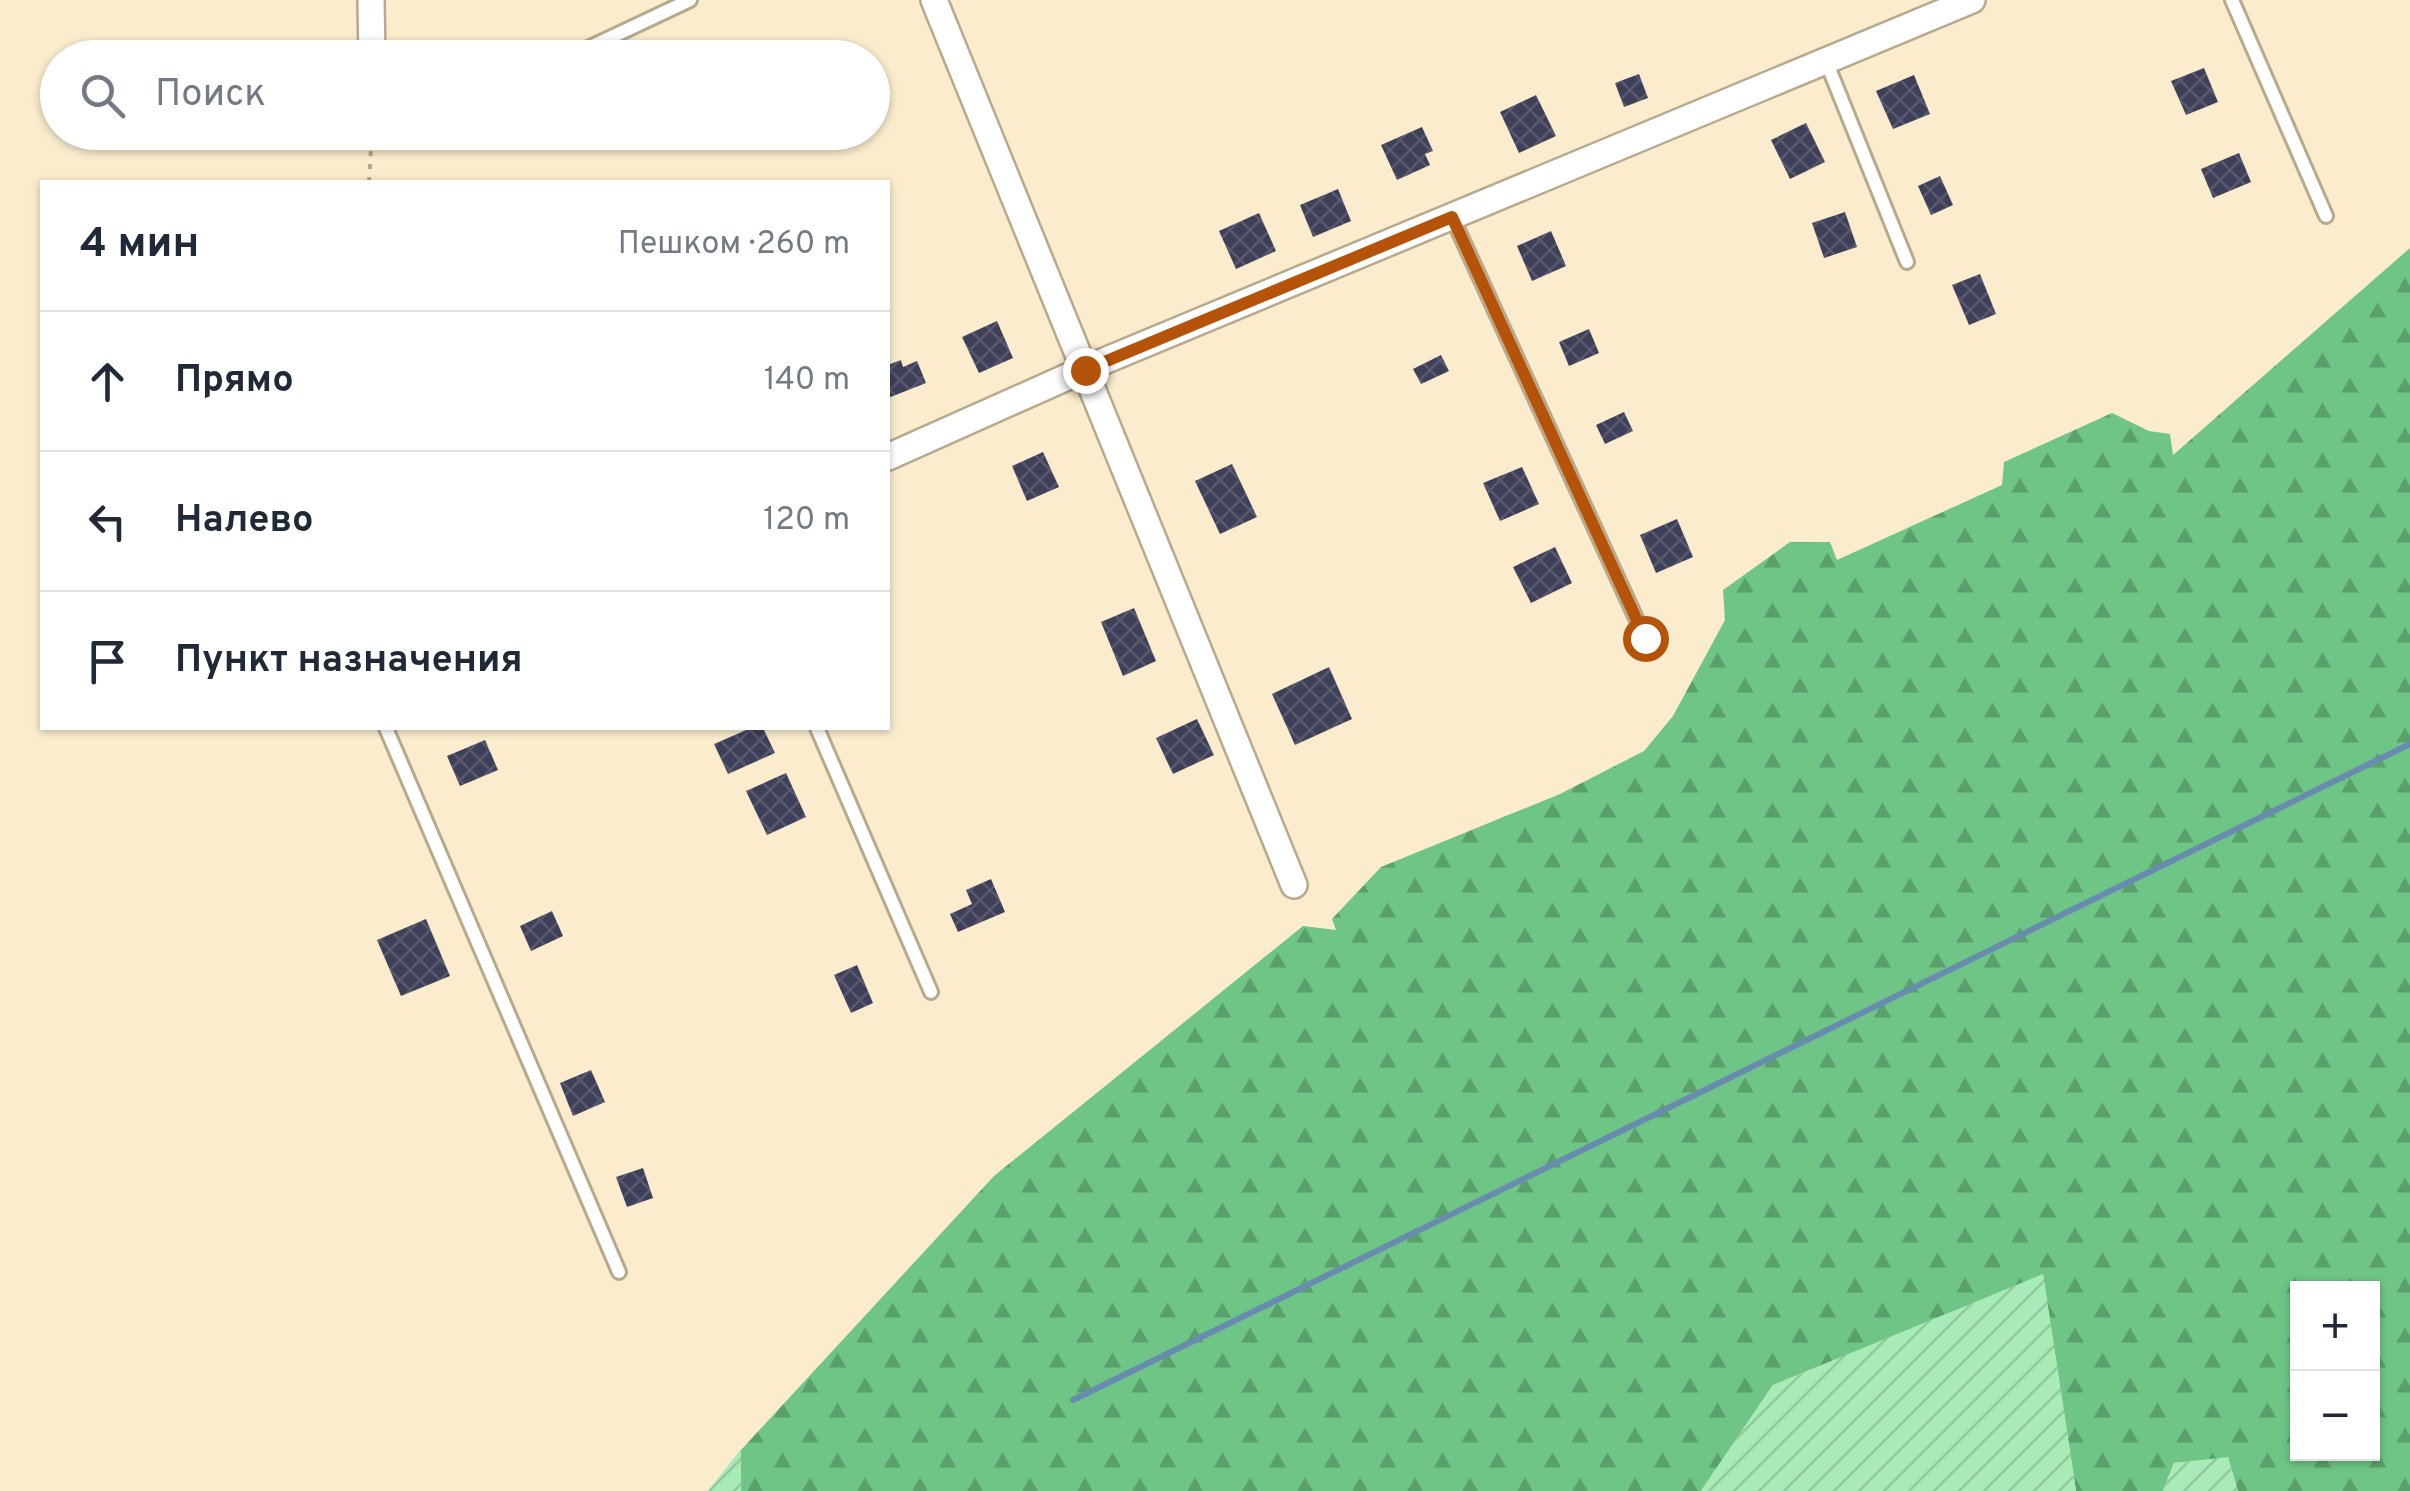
<!DOCTYPE html>
<html lang="ru">
<head>
<meta charset="utf-8">
<style>
  body { margin:0; font-family:Overpass,sans-serif; background:#f2f2f3; color:#1f2937 }
  .controls { position:absolute; right:30px; bottom:30px; display:grid; overflow:hidden; border-radius:0px; box-shadow:0 2px 8px #0004 }
  .controls button { width:90px; height:90px; display:grid; place-items:center; padding:0; border:0; border-bottom:2px solid #e0e1e3; background:#fff; color:#1f2937; font:50px sans-serif }
  .stop { position:absolute; width:30px; height:30px; margin:-22px; border:8px solid #b45309; border-radius:50%; background:#fff }
  .stop.end { background:#b45309; border-color:#fff; box-shadow:0 2px 10px #0008 }
  .list { margin:0; padding:0; list-style:none }
  h2 { display:flex; justify-content:space-between; align-items:center; height:130px; margin:0; padding:0 40px; font-size:42px }
  h2 small { font-size:32px; font-weight:400; color:#747a83 }
  .list li { display:grid; grid-template-columns:65px 1fr auto; gap:30px; align-items:center; box-sizing:border-box; height:140px; padding:0 40px; border-top:2px solid #e0e1e3 }
  .list b { display:block; font-size:38px; white-space:nowrap }
  .list em { font-size:32px; font-style:normal; color:#747a83 }
  .icon { flex:none; width:55px; height:55px; fill:none; stroke:currentColor; stroke-width:2; stroke-linecap:round; stroke-linejoin:round }
  .map { position:relative; flex:none; width:2410px; height:1491px; overflow:hidden }
  .search { position:absolute; background:#fff; box-shadow:0 2px 8px #0004; left:40px; top:40px; width:850px; height:110px; display:flex; align-items:center; gap:25px; box-sizing:border-box; padding:0 35px; border-radius:55px; color:#747a83; font-size:38px }
  .panel { position:absolute; background:#fff; box-shadow:0 2px 8px #0004; left:40px; top:180px; width:850px; height:550px; border-radius:0px }
  .map>svg:first-child { display:block }
  .forest { fill:url(#forest-firs); fill-rule:evenodd }
  .garden { fill:url(#garden-furrows) }
  .lines { fill:none; stroke-linecap:round; stroke-linejoin:round }
  .stream { stroke:#688cb0; stroke-width:6 }
  .building { fill:url(#building-cross-hatch) }
  .lane-casing { stroke:#b7a98c; stroke-width:18 }
  .street-casing { stroke:#b7a98c; stroke-width:30 }
  .path { stroke:#b1a58d; stroke-width:4; stroke-dasharray:5 8; stroke-linecap:butt }
  .lane { stroke:#fff; stroke-width:12 }
  .street { stroke:#fff; stroke-width:25 }
  .route { stroke:#b45309; stroke-width:12 }
</style>
</head>
<body>
<div class="map">
<svg width="2410" height="1491" viewBox="0 0 2410 1491">
  <defs>
    <pattern id="forest-firs" width="22" height="20" patternUnits="userSpaceOnUse" patternTransform="scale(2.5)"><rect width="22" height="20" fill="#6ec586"/><path d="M5 1l3.5 6h-7zM16 11l3.5 6h-7z" fill="#5aa06d"/></pattern>
    <pattern id="garden-furrows" width="10" height="10" patternUnits="userSpaceOnUse" patternTransform="scale(2.5)"><rect width="10" height="10" fill="#a8eab8"/><path d="M-1 1l2-2M0 10L10 0M9 11l2-2" fill="none" stroke="#91c89d"/></pattern>
    <pattern id="building-cross-hatch" width="8" height="8" patternUnits="userSpaceOnUse" patternTransform="scale(2.5)"><rect width="8" height="8" fill="#3e4059"/><path d="M0 0l8 8M0 8l8-8" fill="none" stroke="#58596c"/></pattern>
  </defs>
  <rect width="100%" height="100%" fill="#faeccd"/>
  <!-- forest -->
  <path class="forest" d="M2410,248V1491H2238L2228,1458L2174,1463L2163,1491H2076L2043,1275L1773,1385L1701,1491H741V1450L994,1176L1303,926L1336,930L1332,919L1381,867L1560,794L1644,751L1673,716L1725,620L1723,590L1790,542H1830L1837,560L2002,485L2004,462L2112,413L2149,431L2170,434L2173,455ZM2298,1288H2372V1454H2298Z"/>
  <!-- garden -->
  <g class="garden">
    <path d="M2043,1274L2076,1491H1701L1773,1385Z"/>
    <path d="M741,1449V1491H708Z"/>
    <path d="M2228,1457L2238,1491H2163L2174,1463Z"/>
  </g>
  <g class="lines">
    <!-- stream -->
    <path class="stream" d="M1073,1400L2410,744"/>
  </g>
  <!-- building -->
  <g class="building">
    <path d="M2204,68L2218,102L2186,115L2171,81Z"/>
    <path d="M1639,74L1648,98L1624,107L1615,83Z"/>
    <path d="M1914,75L1930,114L1893,129L1876,91Z"/>
    <path d="M1536,95L1556,136L1519,153L1500,112Z"/>
    <path d="M1806,123L1825,162L1790,179L1771,140Z"/>
    <path d="M1422,127L1433,151L1425,154L1430,165L1397,180L1381,145Z"/>
    <path d="M2239,153L2251,182L2213,198L2201,169Z"/>
    <path d="M1940,176L1953,205L1931,215L1918,186Z"/>
    <path d="M1338,189L1351,221L1313,237L1300,205Z"/>
    <path d="M1845,212L1857,247L1824,258L1812,223Z"/>
    <path d="M1259,213L1276,251L1236,269L1219,231Z"/>
    <path d="M1551,231L1566,266L1532,281L1517,246Z"/>
    <path d="M1980,274L1996,314L1969,325L1952,285Z"/>
    <path d="M997,321L1013,358L979,373L962,337Z"/>
    <path d="M1589,329L1599,353L1569,366L1559,342Z"/>
    <path d="M1441,355L1449,371L1421,384L1413,369Z"/>
    <path d="M901,360L903,367L917,361L926,383L888,398L890,372L888,365Z"/>
    <path d="M1624,412L1633,431L1605,444L1596,425Z"/>
    <path d="M1043,452L1059,487L1027,501L1012,466Z"/>
    <path d="M1232,464L1257,517L1220,534L1195,481Z"/>
    <path d="M1522,467L1539,504L1500,521L1483,483Z"/>
    <path d="M1677,519L1693,557L1656,573L1640,535Z"/>
    <path d="M1555,547L1572,583L1531,603L1513,567Z"/>
    <path d="M1134,608L1156,661L1123,676L1101,622Z"/>
    <path d="M1329,667L1352,719L1295,745L1272,694Z"/>
    <path d="M1197,719L1214,755L1173,774L1156,738Z"/>
    <path d="M751,728H763L775,753L728,774L714,744Z"/>
    <path d="M485,740L498,770L460,786L447,756Z"/>
    <path d="M786,773L806,817L767,835L746,791Z"/>
    <path d="M991,879L1005,912L958,932L950,914L972,904L966,890Z"/>
    <path d="M552,911L563,936L531,951L520,926Z"/>
    <path d="M426,919L450,976L401,996L377,940Z"/>
    <path d="M857,965L873,1003L851,1013L834,975Z"/>
    <path d="M591,1070L605,1102L573,1116L560,1083Z"/>
    <path d="M643,1168L653,1198L627,1207L616,1177Z"/>
  </g>
  <g class="lines">
    <defs>
      <g id="lane">
        <path d="M2232,0L2326,216"/>
        <path d="M567,58L690,0"/>
        <path d="M1826,61L1907,262"/>
        <path d="M1452,217L1645,638"/>
        <path d="M386,728L619,1272"/>
        <path d="M817,728L931,992"/>
      </g>
      <g id="street">
        <path d="M371,0L372,58"/>
        <path d="M934,0L1294,885"/>
        <path d="M888,457L1085,369L1972,0"/>
      </g>
    </defs>
    <!-- lane casing -->
    <use href="#lane" class="lane-casing"/>
    <!-- street casing -->
    <use href="#street" class="street-casing"/>
    <!-- path -->
    <path class="path" d="M369,182L372,132"/>
    <!-- lane -->
    <use href="#lane" class="lane"/>
    <!-- street -->
    <use href="#street" class="street"/>
  </g>
  <g class="lines">
    <!-- route -->
    <path class="route" d="M1085,370L1452,217L1645,638"/>
  </g>
</svg>
<div class="controls">
<button>+</button>
<button>−</button>
</div>
<div class="stop" style="left:1645px;top:638px"></div>
<div class="stop end" style="left:1085px;top:370px"></div>
<div class="search"><svg class="icon" aria-label="search" viewBox="0 0 24 24"><circle cx="10" cy="10" r="6"/><path d="M15 15l6 6"/></svg>Поиск</div>
<section class="panel">
<h2>4 мин<small>Пешком · 260 m</small></h2>
<ul class="list">
<li><svg class="icon" aria-label="ahead" viewBox="0 0 24 24"><path d="M12 20V5M6 11l6-6 6 6"/></svg><div><b>Прямо</b></div><em>140 m</em></li>
<li><svg class="icon" aria-label="left" viewBox="0 0 24 24"><path d="M17 20v-9H6M10 6l-5 5 5 5"/></svg><div><b>Налево</b></div><em>120 m</em></li>
<li><svg class="icon" aria-label="arrive" viewBox="0 0 24 24"><path d="M6 21V4h12l-3 4 3 4H6"/></svg><div><b>Пункт назначения</b></div></li>
</ul>
</section>
</div>
</body>
</html>
